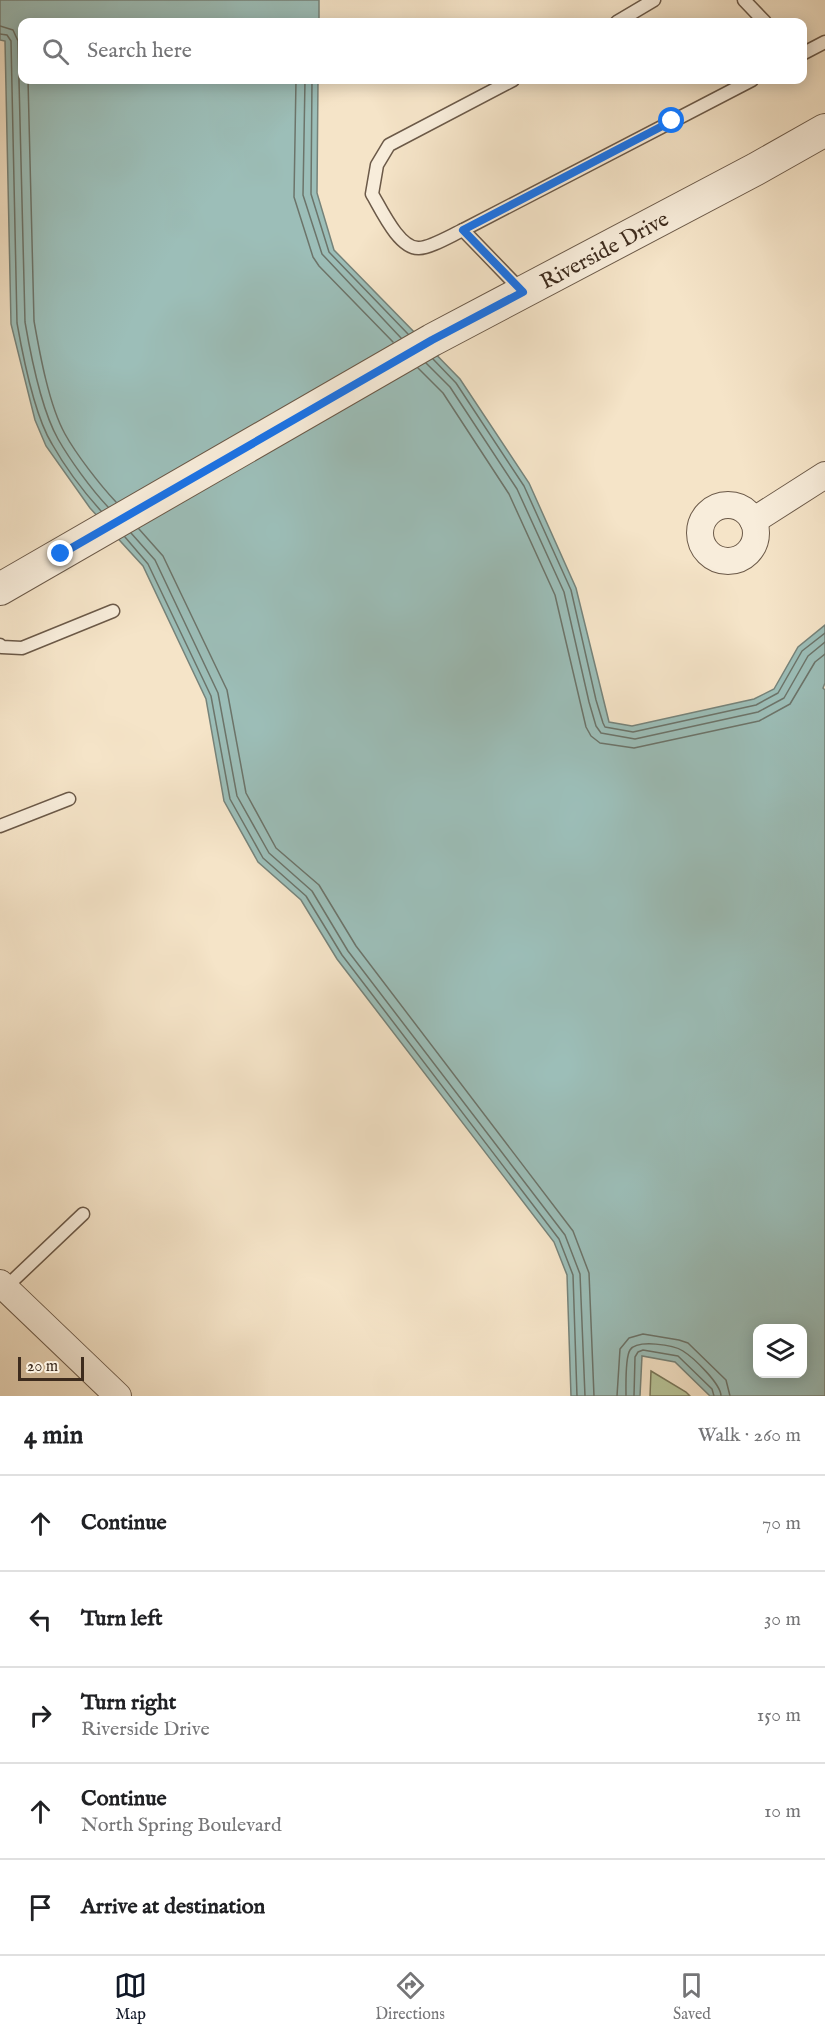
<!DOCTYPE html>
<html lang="en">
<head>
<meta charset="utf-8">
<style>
  body { margin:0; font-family:"IM FELL English",serif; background:#f6f6f6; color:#202124 }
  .controls { position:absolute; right:18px; bottom:18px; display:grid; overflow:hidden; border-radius:12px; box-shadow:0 3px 15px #0003 }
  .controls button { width:54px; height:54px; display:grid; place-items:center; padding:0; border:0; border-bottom:2px solid #e0e0e0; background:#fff; color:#202124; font:30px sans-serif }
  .scale { position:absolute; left:18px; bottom:15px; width:66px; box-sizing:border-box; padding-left:6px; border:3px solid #3d2b1d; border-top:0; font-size:16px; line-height:21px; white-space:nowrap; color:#3d2b1d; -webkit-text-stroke:4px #f8eddb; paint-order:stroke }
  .stop { position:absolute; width:18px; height:18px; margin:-14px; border:4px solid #1a73e8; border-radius:50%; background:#fff }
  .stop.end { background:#1a73e8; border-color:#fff; box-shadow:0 2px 6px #0008 }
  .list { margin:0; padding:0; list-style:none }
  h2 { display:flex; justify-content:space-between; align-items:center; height:78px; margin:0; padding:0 24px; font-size:26px }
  h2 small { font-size:20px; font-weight:400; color:#757577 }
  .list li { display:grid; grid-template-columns:39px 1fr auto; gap:18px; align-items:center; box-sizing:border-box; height:96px; padding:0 24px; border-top:2px solid #e0e0e0 }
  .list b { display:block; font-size:22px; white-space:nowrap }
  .list p { margin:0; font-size:20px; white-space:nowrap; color:#757577 }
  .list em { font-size:20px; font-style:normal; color:#757577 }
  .icon { flex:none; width:33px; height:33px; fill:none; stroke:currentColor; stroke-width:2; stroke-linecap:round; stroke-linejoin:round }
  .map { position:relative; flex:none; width:825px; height:1396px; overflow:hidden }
  .search { position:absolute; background:#fff; box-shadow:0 3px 15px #0003; left:18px; right:18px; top:18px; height:66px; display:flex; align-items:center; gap:15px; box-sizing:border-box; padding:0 21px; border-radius:12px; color:#757577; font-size:22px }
  .sheet { height:558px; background:#fff }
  nav { display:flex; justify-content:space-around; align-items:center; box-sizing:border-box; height:84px; border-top:2px solid #e0e0e0; background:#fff; font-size:16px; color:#757577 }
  nav a { display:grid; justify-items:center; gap:3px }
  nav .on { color:#111827 }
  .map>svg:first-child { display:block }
  .green { fill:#b8c599; stroke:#7a785b; stroke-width:1.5 }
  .water { fill:#9cbeb8; stroke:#76837a; stroke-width:1.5; fill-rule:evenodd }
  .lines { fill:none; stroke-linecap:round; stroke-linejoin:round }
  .shore { stroke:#6c746a; stroke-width:1.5 }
  .service-casing { stroke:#6b5948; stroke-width:15 }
  .minor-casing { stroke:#6b5948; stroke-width:28 }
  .tertiary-casing { stroke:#6b5948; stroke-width:34 }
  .service { stroke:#f8eddb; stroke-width:12 }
  .minor { stroke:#f8eddb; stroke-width:26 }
  .tertiary { stroke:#f8eddb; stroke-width:32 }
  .route { stroke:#1a73e8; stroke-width:8 }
  .labels { text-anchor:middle; stroke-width:5; stroke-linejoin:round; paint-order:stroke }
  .street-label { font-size:22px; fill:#3d2b1d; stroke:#f8eddb }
</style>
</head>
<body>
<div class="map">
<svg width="825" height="1396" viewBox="0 0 825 1396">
  <rect width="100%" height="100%" fill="#f5e4c8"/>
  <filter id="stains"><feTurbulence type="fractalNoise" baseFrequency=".00333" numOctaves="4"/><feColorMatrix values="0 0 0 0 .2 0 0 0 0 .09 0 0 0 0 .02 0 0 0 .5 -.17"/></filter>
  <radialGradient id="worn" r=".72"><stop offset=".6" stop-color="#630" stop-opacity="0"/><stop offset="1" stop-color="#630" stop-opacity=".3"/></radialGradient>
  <!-- green -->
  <path class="green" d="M651,1371L686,1392L690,1396H650Z"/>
  <!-- water -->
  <path class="water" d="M0,0H319V22H22V80H318L317,193L334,250L460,379L529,483L576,588L609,722L632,726L754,699L774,689L798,647L825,625V683L823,688L825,690V1396H710L675,1362L642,1356L640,1396H571L567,1275L554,1242L337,959L301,900L258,862L224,801L206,699L143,566L90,508L46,446L35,420L11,324L5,41L0,40ZM758,1328H802V1374H758Z"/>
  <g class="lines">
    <!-- shore -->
    <g class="shore">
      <path d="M0,26L13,30L18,41L25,322C31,357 41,409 58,439C70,460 91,489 108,507"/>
      <path d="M0,34L7,35L11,41L17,323C23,357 34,415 52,444C65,467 83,491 101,511"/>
      <path d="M28,80L34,321C40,355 49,405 65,434C76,454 100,485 116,502"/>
      <path d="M296,80L294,197L313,257L319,266L393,342"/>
      <path d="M305,80L303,195L322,254L401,338"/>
      <path d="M312,80L311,194L329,252L408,334"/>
      <path d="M433,359L456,383L524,486L571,590L596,700L603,723L605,727L633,732L756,705L778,693L802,651L825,633"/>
      <path d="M426,363L450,387L517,489L564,592L589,702L596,726L601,733L635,739L758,712L784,698L808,656L825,642"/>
      <path d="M418,368L443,393L509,494L555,595L586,727L591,736L600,743L634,748L759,721L790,704L815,662L825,654"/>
      <path d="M139,529L163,556L227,690L246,793L276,848L319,885L356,946L573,1231L589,1273L594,1396"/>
      <path d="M131,533L155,560L218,693L237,796L269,853L312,891L348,951L565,1235L580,1274L585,1396"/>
      <path d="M125,537L148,564L211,696L230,799L263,858L306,896L342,955L559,1239L573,1275L577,1396"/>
      <path d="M617,1396L620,1349L629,1338L643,1334L679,1340L688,1343L726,1380L730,1396"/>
      <path d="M626,1396C626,1385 625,1358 630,1350C637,1339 674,1345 683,1351C694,1358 721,1384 721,1396"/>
      <path d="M634,1396L635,1357L638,1352L643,1350L678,1356L712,1389L714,1396"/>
    </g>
    <defs>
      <g id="service">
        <path d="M744,0L765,22"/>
        <path d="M617,22L654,0"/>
        <path d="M802,54L825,42"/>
        <path d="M463,230C452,235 430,248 419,248C399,249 381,209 372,194L377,165L389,145L513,80"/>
        <path d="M522,291L463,230L752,80"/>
        <path d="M0,645L2,647L22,648L113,611"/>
        <path d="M0,826L69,799"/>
        <path d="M5,1288L83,1214"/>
      </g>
      <g id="minor">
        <circle cx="728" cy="533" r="28"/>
        <path d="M753,521L825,475"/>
        <path d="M0,1283L118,1396"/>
      </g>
      <g id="tertiary">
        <path id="s1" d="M0,589L432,340L756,169L825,130"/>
      </g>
    </defs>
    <!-- service casing -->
    <use href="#service" class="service-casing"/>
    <!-- minor casing -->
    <use href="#minor" class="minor-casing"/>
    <!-- tertiary casing -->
    <use href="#tertiary" class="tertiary-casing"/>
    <!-- service -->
    <use href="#service" class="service"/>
    <!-- minor -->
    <use href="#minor" class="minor"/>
    <!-- tertiary -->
    <use href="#tertiary" class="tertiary"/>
  </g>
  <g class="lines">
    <!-- route -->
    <path class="route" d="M61,554L432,340L523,292L463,230L672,121"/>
  </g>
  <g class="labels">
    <!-- street labels -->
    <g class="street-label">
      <text dy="8" stroke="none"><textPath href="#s1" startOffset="693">Riverside Drive</textPath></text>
    </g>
  </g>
  <rect width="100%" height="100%" filter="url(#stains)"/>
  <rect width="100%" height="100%" fill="url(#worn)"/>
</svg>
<div class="controls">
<button><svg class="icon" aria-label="layers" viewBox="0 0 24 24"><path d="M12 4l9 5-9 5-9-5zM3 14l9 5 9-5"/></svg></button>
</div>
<div class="scale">20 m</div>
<div class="stop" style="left:672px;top:121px"></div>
<div class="stop end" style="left:61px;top:554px"></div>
<div class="search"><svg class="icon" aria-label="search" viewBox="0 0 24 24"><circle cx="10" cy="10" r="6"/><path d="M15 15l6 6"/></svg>Search here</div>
</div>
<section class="sheet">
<h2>4 min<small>Walk · 260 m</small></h2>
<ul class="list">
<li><svg class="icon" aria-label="ahead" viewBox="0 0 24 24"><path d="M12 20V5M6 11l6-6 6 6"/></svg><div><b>Continue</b></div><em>70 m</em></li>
<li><svg class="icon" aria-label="left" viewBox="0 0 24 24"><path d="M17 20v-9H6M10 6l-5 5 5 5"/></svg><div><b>Turn left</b></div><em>30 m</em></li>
<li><svg class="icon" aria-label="right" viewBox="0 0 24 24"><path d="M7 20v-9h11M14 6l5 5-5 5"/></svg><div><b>Turn right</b><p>Riverside Drive</p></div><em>150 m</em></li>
<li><svg class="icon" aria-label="ahead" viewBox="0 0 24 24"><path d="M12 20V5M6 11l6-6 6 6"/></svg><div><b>Continue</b><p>North Spring Boulevard</p></div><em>10 m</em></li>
<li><svg class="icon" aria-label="arrive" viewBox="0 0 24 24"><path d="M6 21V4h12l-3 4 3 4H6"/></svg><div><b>Arrive at destination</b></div></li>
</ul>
</section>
<nav>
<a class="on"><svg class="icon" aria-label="map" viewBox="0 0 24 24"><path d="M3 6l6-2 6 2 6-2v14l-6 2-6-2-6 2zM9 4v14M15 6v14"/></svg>Map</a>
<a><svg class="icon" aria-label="directions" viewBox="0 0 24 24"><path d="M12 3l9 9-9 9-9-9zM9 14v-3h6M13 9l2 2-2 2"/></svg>Directions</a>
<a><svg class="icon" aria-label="saved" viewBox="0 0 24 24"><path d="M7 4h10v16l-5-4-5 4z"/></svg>Saved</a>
</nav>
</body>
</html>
